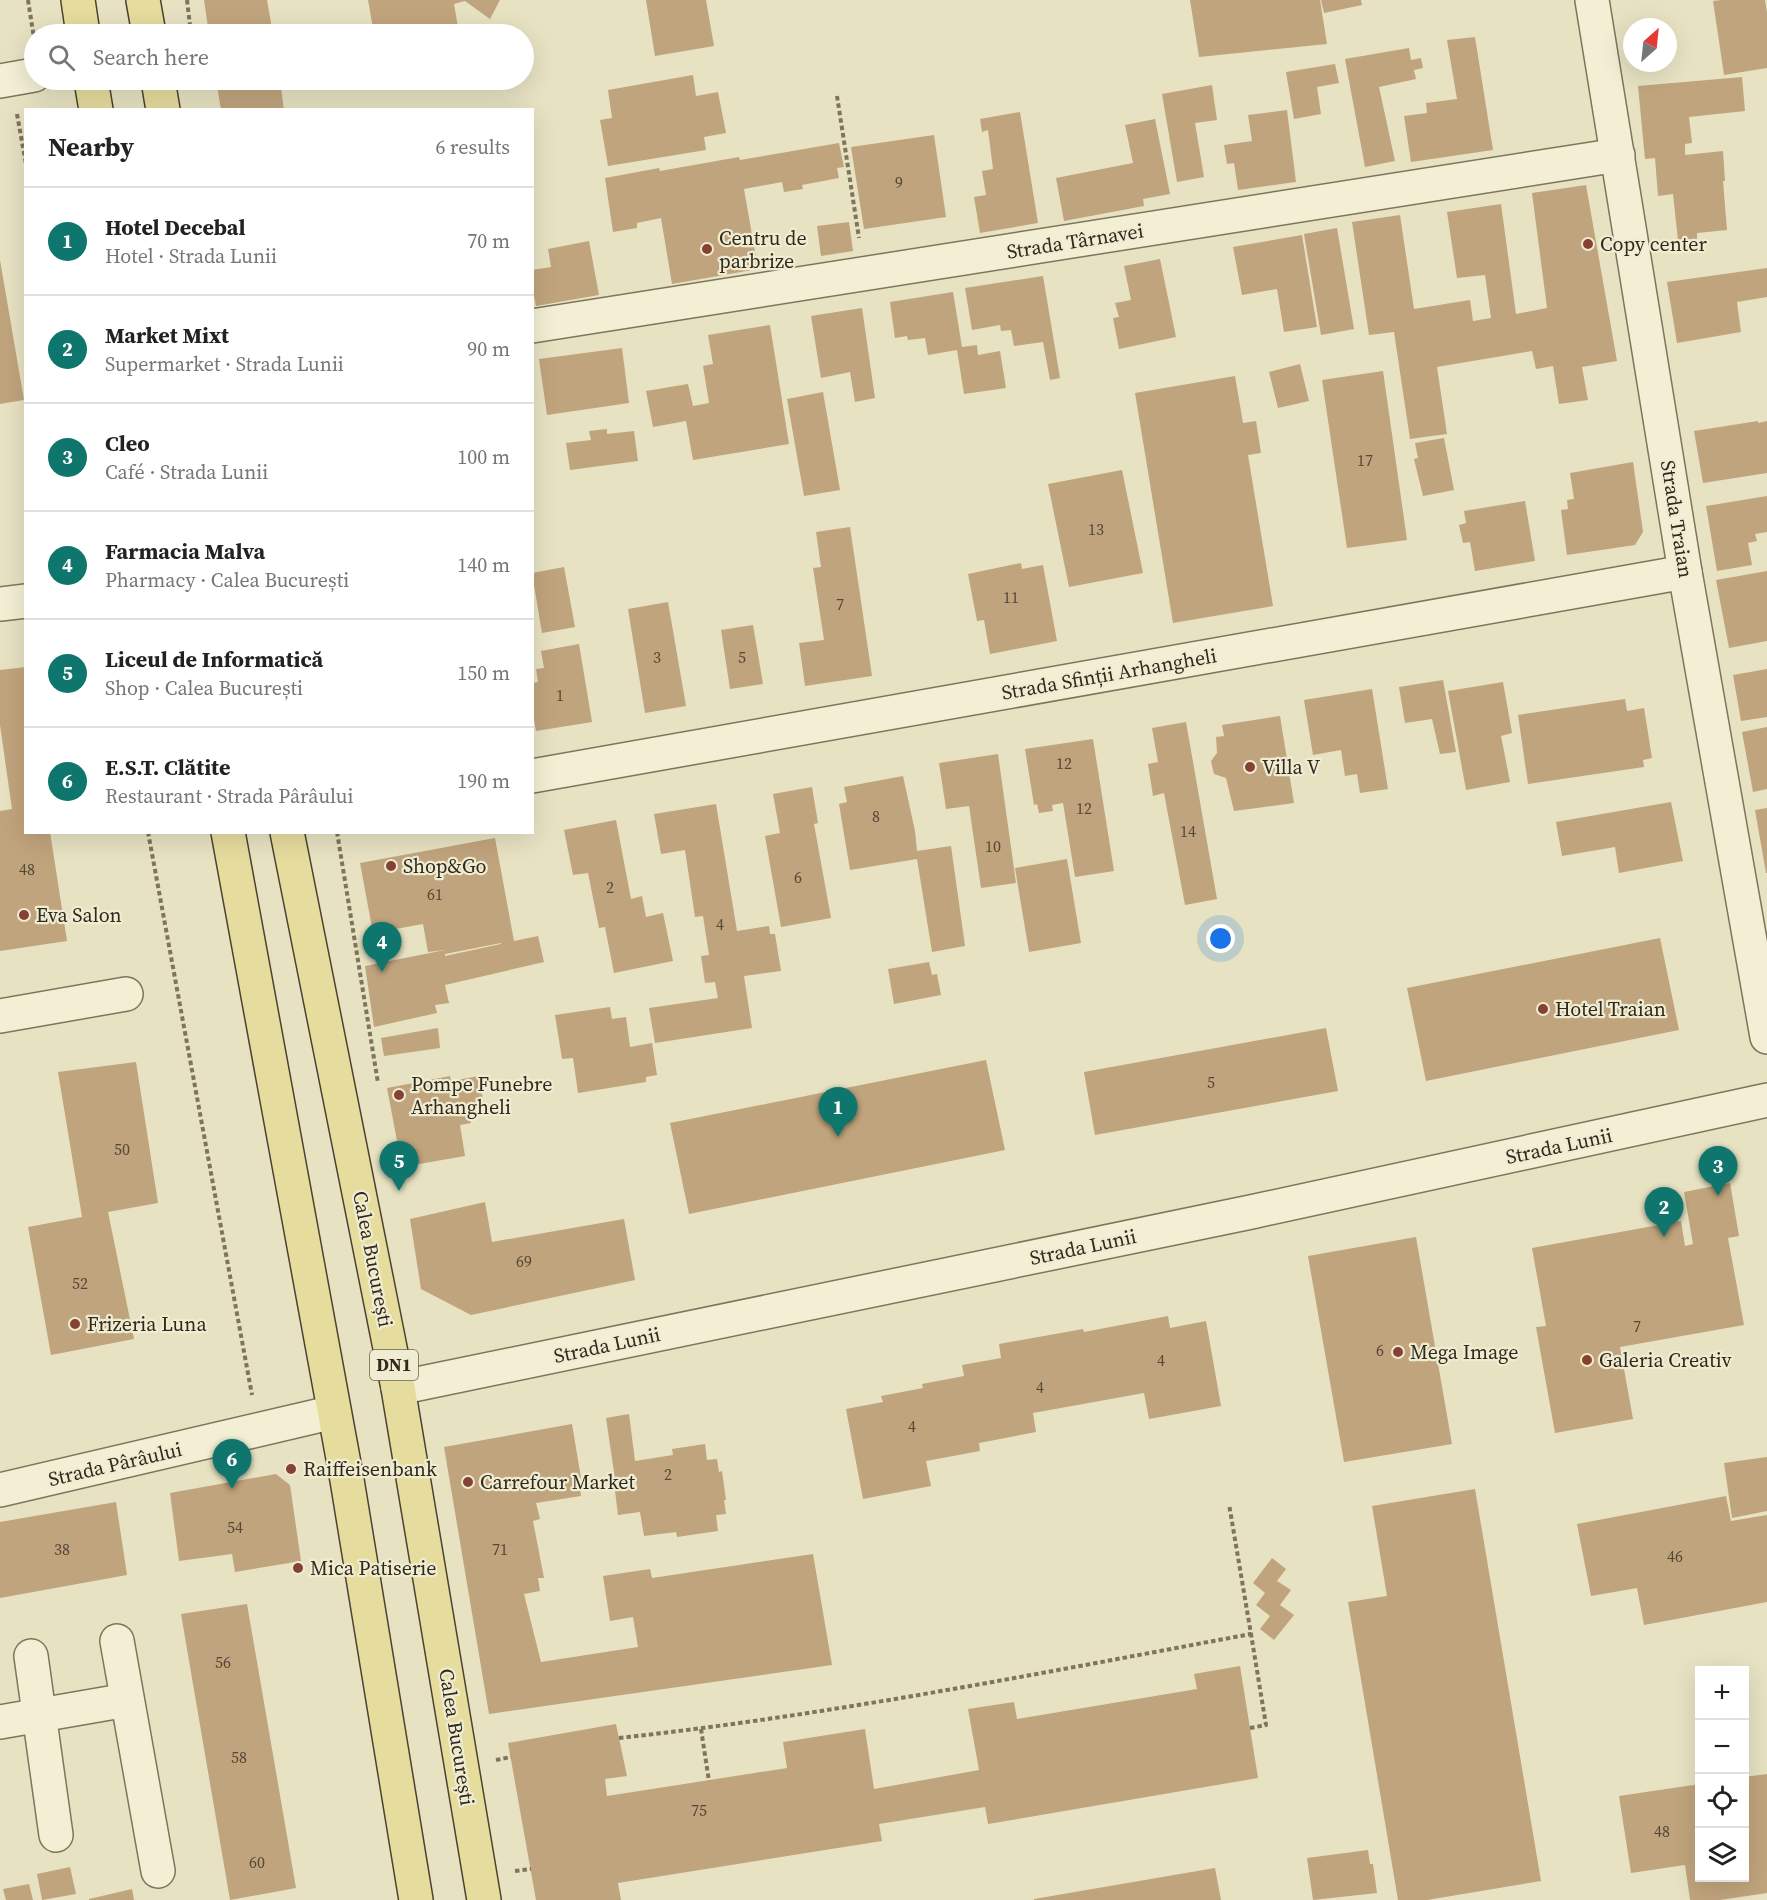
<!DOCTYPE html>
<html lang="en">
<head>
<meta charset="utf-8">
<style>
  body { margin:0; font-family:"Source Serif 4",serif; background:#f2f2f2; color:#222 }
  .controls { position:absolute; right:18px; bottom:18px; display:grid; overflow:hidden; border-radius:0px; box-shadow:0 6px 24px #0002 }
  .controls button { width:54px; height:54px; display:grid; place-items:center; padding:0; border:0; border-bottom:2px solid #e0e0e0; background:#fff; color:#222; font:30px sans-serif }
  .compass { position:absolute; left:1623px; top:18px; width:54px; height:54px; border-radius:50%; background:#fff; box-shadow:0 6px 24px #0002; rotate:27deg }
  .you { position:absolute; left:1221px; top:939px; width:21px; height:21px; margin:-15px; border:4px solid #fff; border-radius:50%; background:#1a73e8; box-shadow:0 0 0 9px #1a73e833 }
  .badge { display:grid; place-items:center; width:39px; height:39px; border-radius:50%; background:#0f766e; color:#fff; font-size:20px; font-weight:700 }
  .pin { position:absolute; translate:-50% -50px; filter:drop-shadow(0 2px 3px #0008) }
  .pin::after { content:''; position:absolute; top:32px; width:21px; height:18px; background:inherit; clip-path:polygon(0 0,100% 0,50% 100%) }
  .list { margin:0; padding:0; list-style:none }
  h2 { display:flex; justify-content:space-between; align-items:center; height:78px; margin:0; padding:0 24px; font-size:26px }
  h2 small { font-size:20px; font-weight:400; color:#767676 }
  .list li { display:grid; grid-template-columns:39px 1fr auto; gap:18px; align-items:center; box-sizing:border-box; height:108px; padding:0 24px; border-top:2px solid #e0e0e0 }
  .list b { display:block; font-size:22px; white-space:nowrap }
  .list p { margin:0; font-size:20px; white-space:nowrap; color:#767676 }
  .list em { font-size:20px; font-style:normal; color:#767676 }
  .icon { flex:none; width:33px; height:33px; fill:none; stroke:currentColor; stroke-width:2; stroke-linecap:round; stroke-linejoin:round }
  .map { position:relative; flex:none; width:1767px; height:1900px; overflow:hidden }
  .search { position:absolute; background:#fff; box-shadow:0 6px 24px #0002; left:24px; top:24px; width:510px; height:66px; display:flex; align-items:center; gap:15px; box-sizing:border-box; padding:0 21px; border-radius:33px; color:#767676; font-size:22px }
  .panel { position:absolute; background:#fff; box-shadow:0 6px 24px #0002; left:24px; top:108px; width:510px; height:726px; border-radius:0px }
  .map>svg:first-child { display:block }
  .building { fill:#c0a47d; fill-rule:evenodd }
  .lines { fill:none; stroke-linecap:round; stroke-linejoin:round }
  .minor-casing { stroke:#7f745c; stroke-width:36 }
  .major-casing { stroke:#4d422f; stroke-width:36 }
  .path { stroke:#7f745c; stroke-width:4; stroke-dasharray:4.5 3; stroke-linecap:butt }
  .minor { stroke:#f3efd4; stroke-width:33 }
  .major { stroke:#e6dc9e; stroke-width:33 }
  .poi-dot { fill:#854134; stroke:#f0ecd1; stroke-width:2 }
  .labels { text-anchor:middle; stroke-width:4.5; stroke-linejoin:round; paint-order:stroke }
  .number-label { font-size:16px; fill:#544836 }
  .shield { fill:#f0ecd1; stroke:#6a6454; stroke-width:1.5 }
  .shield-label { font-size:18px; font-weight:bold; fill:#302a1e }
  .poi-label { font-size:20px; fill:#302a1e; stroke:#f0ecd1; text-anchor:start }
  .street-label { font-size:20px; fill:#302a1e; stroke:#f0ecd1 }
</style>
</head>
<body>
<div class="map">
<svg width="1767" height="1900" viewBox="0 0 1767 1900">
  <rect width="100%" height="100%" fill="#e7e2c2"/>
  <!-- building -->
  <g class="building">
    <path d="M204,0H267L273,34H209Z"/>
    <path d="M368,0H500L490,19L465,1L454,4L459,33L455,34H374Z"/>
    <path d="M646,0H706L714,46L655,56Z"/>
    <path d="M1190,0H1320L1327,44L1199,57Z"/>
    <path d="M1321,0H1361L1362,5L1324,13Z"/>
    <path d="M1721,0H1765L1767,13V68L1724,75L1713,1Z"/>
    <path d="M1475,37L1493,150L1411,162L1404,116L1427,113L1426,103L1457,99L1447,40Z"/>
    <path d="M1409,48L1411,60L1421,58L1423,68L1414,70L1416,79L1379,87L1395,161L1365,167L1345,59Z"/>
    <path d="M1335,64L1339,83L1317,87L1321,114L1294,119L1286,72Z"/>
    <path d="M693,75L696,96L718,92L726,133L704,137L706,150L608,166L600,120L612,118L608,90Z"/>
    <path d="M1742,77L1745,111L1689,117L1692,143L1685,144V155L1723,151L1725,181H1723L1727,230L1697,233V239L1678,240L1673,194L1658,196L1655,158L1645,159L1638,86Z"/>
    <path d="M216,80H280L284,110H221Z"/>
    <path d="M391,80H408L401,85Z"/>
    <path d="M1212,85L1217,120L1195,123L1204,177L1177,182L1162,94Z"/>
    <path d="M1287,110L1296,182L1238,190L1234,163L1227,164L1224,145L1252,141L1248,115Z"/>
    <path d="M1020,112L1038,223L980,233L974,197L986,195L982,171L993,169L988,130L982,132L980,119Z"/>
    <path d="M1155,119L1170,194L1143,199L1144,206L1064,221L1056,178L1133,163L1125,125Z"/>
    <path d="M934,135L946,217L864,229L851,147Z"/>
    <path d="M839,143L844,167L837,168L839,178L802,185L803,189L784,192L782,182L744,189L758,269L672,284L661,218L637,223V228L613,232L605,178L659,168L660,171L739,157L740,160Z"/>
    <path d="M1586,185L1617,361L1582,367L1588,400L1559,404L1553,366L1536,369L1532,351L1437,367L1447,434L1410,439L1394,332L1369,335L1352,222L1400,215L1414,309L1470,300L1473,321L1491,318L1485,275L1457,278L1447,212L1501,204L1516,314L1547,308L1532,193Z"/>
    <path d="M849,222L853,251L821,256L817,226Z"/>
    <path d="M1337,228L1354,329L1321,335L1304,234Z"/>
    <path d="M1302,235L1317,327L1284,332L1277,289L1242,295L1233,247Z"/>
    <path d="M589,241L599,295L536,306L532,286V270L551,267L548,249Z"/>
    <path d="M1160,259L1176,337L1119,349L1113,318L1119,317L1115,303L1131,300L1124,266Z"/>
    <path d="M0,260L24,400L0,404Z"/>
    <path d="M1767,268V297L1737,302L1741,332L1677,343L1667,282Z"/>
    <path d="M1043,276L1060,378L1050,380L1043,342L1014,346L1011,330L1001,331L1000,325L972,330L965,288Z"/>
    <path d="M953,292L962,347L977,345L978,355L1000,351L1006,388L964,394L957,350L928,355L925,338L908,340L907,336L895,338L890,302Z"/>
    <path d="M862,308L875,398L855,402L850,372L821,378L811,316Z"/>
    <path d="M770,325L789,444L693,460L686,421L653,427L646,391L688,384L693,406L709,403L703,366L713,364L708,335Z"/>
    <path d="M622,348L629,403L547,415L539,359Z"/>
    <path d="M1300,364L1309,401L1278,408L1269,372Z"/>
    <path d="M1383,371L1407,540L1347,548L1322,380Z"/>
    <path d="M1235,376L1243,423L1256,421L1261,453L1248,455L1273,606L1173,623L1135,393Z"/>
    <path d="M823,392L840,490L804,496L787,399Z"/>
    <path d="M1758,421V423L1767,421V473L1703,483L1694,431Z"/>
    <path d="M607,429V434L634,431L638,461L570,470L566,443L591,440L589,431Z"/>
    <path d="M1444,438L1454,490L1423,496L1414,459L1418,458L1415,443Z"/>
    <path d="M1633,462L1643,532L1635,545L1567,555L1561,510L1568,509L1567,500L1574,499L1570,473Z"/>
    <path d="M1122,470L1143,573L1069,587L1048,484Z"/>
    <path d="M1767,496V532L1755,534L1757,541L1748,543L1752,565L1717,571L1706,506Z"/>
    <path d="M1525,501L1535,561L1475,571L1470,542L1463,543L1459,525L1466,523L1464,511Z"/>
    <path d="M850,527L872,676L805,686L799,643L824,640L813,568L821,567L816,532Z"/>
    <path d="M1021,563L1022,569L1043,565L1057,641L990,654L984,620L977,621L968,574Z"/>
    <path d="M564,567L575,627L542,633L532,573Z"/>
    <path d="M1767,571V641L1729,648L1716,580Z"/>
    <path d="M668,602L686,706L645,713L628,609Z"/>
    <path d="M753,625L763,684L730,689L721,630Z"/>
    <path d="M579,644L592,722L536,731L532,708V683L538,682L536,669L544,668L541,651Z"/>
    <path d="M26,667V832H50L67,941L0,951V811L12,809L0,725V670Z"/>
    <path d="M1767,669V717L1741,721L1733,675Z"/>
    <path d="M1443,680L1456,752L1440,754L1432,719L1405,723L1399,687Z"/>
    <path d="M1503,682L1512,733L1501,736L1510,782L1466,790L1448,691Z"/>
    <path d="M1372,689L1388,789L1360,793L1357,774L1345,776L1341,750L1313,755L1304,700Z"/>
    <path d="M1625,699L1627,711L1644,708L1652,758L1643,760L1644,767L1528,784L1518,715Z"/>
    <path d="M1280,716L1294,803L1234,811L1226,778L1214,774L1211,761L1217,753L1216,737L1224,736L1222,725Z"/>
    <path d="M1186,722L1217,899L1185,905L1164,793L1153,796L1148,764L1158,762L1152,728Z"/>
    <path d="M1767,727V789L1753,792L1742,732Z"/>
    <path d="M1093,739L1114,871L1075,877L1063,803L1052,805L1053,811L1039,813L1037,804L1034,805L1025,749Z"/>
    <path d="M998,754L1016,883L981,888L969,806L946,809L939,763Z"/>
    <path d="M903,776L915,831L917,851L951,846L965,946L932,952L917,859L850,870L839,804L847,802L844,787Z"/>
    <path d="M812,787L818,823L814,824L831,918L781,927L765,836L780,833L773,794Z"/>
    <path d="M1671,802L1683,861L1619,873L1615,847L1562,856L1556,822Z"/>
    <path d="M716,804L737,931L769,926L770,934H775L781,971L744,976L752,1028L655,1043L649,1008L718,998L715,982L705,983L701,956L709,955L703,916L695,917L685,850L661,854L654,814Z"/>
    <path d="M1767,808V873H1766L1755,810Z"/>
    <path d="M616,820L631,899L642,896L646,917L663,913L673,961L614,973L605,927L599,928L588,873L573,875L564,830Z"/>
    <path d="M495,838L514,941L538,936L544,962L445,985L449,1003L435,1005L437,1013L374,1027L365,966L445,950L428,952L423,924L373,933L360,863ZM501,943V944L445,956V954Z"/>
    <path d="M1067,859L1081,943L1029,952L1015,868Z"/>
    <path d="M1660,938L1679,1030L1426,1081L1407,988Z"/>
    <path d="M929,962L932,975L937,974L941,995L894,1004L888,969Z"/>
    <path d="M610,1007L612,1019L626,1017L630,1047L652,1043L657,1075L646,1077V1082L578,1093L573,1058L562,1059L555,1015Z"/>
    <path d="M438,1028L440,1048L384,1056L381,1038Z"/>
    <path d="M1326,1028L1338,1091L1095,1135L1084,1072Z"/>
    <path d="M986,1060L1005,1150L689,1214L670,1123Z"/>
    <path d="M136,1062L158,1203L108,1212L134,1339L51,1355L28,1227L82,1217L58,1072Z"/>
    <path d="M450,1076L451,1081L479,1076L484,1106L469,1109L471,1123L460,1125L465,1156L402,1167L387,1088Z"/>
    <path d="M1730,1183L1739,1236L1728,1238L1744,1325L1620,1347L1633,1419L1555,1433L1536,1327L1546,1326L1532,1248L1681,1221L1685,1246L1693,1244L1684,1192Z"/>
    <path d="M485,1202L492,1242L624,1219L635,1280L471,1315L421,1289L410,1219Z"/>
    <path d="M1416,1237L1452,1444L1344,1462L1308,1256Z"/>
    <path d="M1168,1316L1170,1328L1206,1321L1221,1406L1149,1419L1144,1393L1033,1413L1036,1432L979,1443L980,1451L926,1461L931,1486L863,1499L846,1409L883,1402L881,1396L923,1388L922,1384L964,1376L962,1365L1001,1358L999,1344L1083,1329L1084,1332Z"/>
    <path d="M629,1414L635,1461L673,1455L672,1449L705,1444L707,1460L717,1459L719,1472L722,1471L726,1500H724L726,1514L716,1515L718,1531L677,1537L676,1532L644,1536L640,1512L618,1515L615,1491L637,1487L635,1475L615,1479L606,1418Z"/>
    <path d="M572,1424L581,1478L579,1479L581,1496L536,1503L540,1519L533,1521L544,1578H538L540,1591L524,1594L541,1662L638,1647L633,1617L610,1621L603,1576L650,1569L652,1578L813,1554L832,1665L489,1714L444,1447Z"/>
    <path d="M1767,1457V1511L1732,1518L1724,1463Z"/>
    <path d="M276,1474L290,1485L301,1561L235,1572L232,1554L179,1561L170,1493Z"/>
    <path d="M1475,1489L1541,1881L1427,1900H1398L1348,1602L1387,1596L1372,1506Z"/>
    <path d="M1726,1496L1731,1521L1767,1515V1602L1644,1625L1637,1588L1591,1596L1577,1524Z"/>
    <path d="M116,1502L127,1575L0,1598V1522Z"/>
    <path d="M1272,1558L1286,1569L1277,1581L1291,1590L1280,1605L1294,1615L1274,1640L1260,1629L1270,1616L1256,1605L1265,1593L1253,1583Z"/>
    <path d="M247,1604L296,1888L230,1900L181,1614Z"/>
    <path d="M1240,1666L1258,1778L988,1824L985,1807L879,1824L882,1841L618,1883L621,1900H536L508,1743L616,1724L627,1776L605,1779L607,1796L787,1768L783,1742L865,1729L874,1789L979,1770L968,1709L1014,1702L1017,1719L1197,1689L1194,1674Z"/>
    <path d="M1767,1774V1893L1720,1900H1690L1685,1865L1631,1873L1619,1796L1700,1784V1878H1744V1777Z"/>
    <path d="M1368,1850L1370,1864H1373L1377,1893L1313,1900L1307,1858Z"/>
    <path d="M70,1867L76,1894L42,1900L37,1874Z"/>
    <path d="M1215,1868L1221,1900H1034V1899Z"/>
    <path d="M29,1884L33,1900H6L3,1889Z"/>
    <path d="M132,1889L134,1900H89V1899Z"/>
  </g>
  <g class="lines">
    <defs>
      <g id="minor">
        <path d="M1592,0L1685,572L1767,1037"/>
        <path d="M0,81L34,75"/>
        <path d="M532,326L1618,155"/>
        <path d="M0,604L26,601"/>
        <path d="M532,776L1685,572"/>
        <path d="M0,1016L126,994"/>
        <path d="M398,1388L1251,1212L1767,1100"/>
        <path d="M0,1490L334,1412"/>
        <path d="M117,1641L158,1871"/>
        <path d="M31,1656L56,1835"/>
        <path d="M0,1722L127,1700"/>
      </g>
      <g id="major">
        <path d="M78,0L83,34"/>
        <path d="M143,0L149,34"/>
        <path d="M91,80L96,110"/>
        <path d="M158,80L163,110"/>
        <path d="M228,832L347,1480L416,1900"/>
        <path d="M287,832L398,1388L484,1900"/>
      </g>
    </defs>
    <!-- minor casing -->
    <use href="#minor" class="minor-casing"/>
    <!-- major casing -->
    <use href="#major" class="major-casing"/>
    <!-- path -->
    <g class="path">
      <path d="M28,0L34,38"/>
      <path d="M187,0L191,34"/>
      <path d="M837,96L859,238"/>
      <path d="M17,114L26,164"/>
      <path d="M148,832L252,1395"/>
      <path d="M337,832L378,1083"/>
      <path d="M1250,1728L1266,1725L1251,1634"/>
      <path d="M701,1729L709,1781"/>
      <path d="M619,1738C831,1715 1041,1673 1251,1634L1229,1504"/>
      <path d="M496,1760L511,1757"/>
      <path d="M515,1871L531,1869"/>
    </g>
    <!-- minor -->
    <use href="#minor" class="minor"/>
    <!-- major -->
    <use href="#major" class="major"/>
  </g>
  <!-- markers -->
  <g class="poi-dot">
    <circle cx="1588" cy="244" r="6"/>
    <circle cx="707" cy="249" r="6"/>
    <circle cx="1250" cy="767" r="6"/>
    <circle cx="391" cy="866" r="6"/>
    <circle cx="24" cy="915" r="6"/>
    <circle cx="1543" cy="1009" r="6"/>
    <circle cx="399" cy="1095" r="6"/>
    <circle cx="75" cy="1324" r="6"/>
    <circle cx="1398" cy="1352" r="6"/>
    <circle cx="1587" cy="1360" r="6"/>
    <circle cx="291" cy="1469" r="6"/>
    <circle cx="468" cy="1482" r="6"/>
    <circle cx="298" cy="1568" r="6"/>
  </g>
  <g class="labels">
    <!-- number labels -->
    <g class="number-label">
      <text x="899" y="188">9</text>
      <text x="1365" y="466">17</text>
      <text x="1096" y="535">13</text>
      <text x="1011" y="603">11</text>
      <text x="840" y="610">7</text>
      <text x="657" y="663">3</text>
      <text x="742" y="663">5</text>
      <text x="560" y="701">1</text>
      <text x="1064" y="769">12</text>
      <text x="1084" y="814">12</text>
      <text x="876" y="822">8</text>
      <text x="1188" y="837">14</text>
      <text x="993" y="852">10</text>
      <text x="27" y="875">48</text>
      <text x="798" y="883">6</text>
      <text x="610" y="893">2</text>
      <text x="435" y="900">61</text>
      <text x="720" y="930">4</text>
      <text x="1211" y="1088">5</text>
      <text x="122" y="1155">50</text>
      <text x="524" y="1267">69</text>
      <text x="80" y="1289">52</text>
      <text x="1637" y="1332">7</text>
      <text x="1380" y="1356">6</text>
      <text x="1161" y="1366">4</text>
      <text x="1040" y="1393">4</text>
      <text x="912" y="1432">4</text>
      <text x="668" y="1480">2</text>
      <text x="235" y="1533">54</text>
      <text x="62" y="1555">38</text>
      <text x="500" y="1555">71</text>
      <text x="1675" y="1562">46</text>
      <text x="223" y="1668">56</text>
      <text x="239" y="1763">58</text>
      <text x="699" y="1816">75</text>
      <text x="1662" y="1837">48</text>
      <text x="257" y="1868">60</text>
    </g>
    <!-- shield labels -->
    <rect class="shield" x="370" y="1350" width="48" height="30" rx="4.5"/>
    <g class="shield-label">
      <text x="394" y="1371">DN1</text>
    </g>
    <!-- poi labels -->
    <g class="poi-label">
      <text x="719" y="245">Centru de<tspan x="719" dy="23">parbrize</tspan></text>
      <text x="1600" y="251">Copy center</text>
      <text x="1262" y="774">Villa V</text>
      <text x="403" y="873">Shop&amp;Go</text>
      <text x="36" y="922">Eva Salon</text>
      <text x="1555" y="1016">Hotel Traian</text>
      <text x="411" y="1091">Pompe Funebre<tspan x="411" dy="23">Arhangheli</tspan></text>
      <text x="87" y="1331">Frizeria Luna</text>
      <text x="1410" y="1359">Mega Image</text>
      <text x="1599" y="1367">Galeria Creativ</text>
      <text x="303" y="1476">Raiffeisenbank</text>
      <text x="480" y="1489">Carrefour Market</text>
      <text x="310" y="1575">Mica Patiserie</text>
    </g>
    <!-- street labels -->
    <g class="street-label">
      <text transform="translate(1075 241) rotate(-9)" y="7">Strada Târnavei</text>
      <text transform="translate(1677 519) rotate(81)" y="7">Strada Traian</text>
      <text transform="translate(1109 674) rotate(-10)" y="7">Strada Sfinții Arhangheli</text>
      <text transform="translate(1559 1146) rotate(-12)" y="7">Strada Lunii</text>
      <text transform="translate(1083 1247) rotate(-12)" y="7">Strada Lunii</text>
      <text transform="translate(373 1259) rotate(79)" y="7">Calea București</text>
      <text transform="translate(607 1345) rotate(-12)" y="7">Strada Lunii</text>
      <text transform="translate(115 1464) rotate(-13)" y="7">Strada Pârâului</text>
      <text transform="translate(457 1737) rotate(81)" y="7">Calea București</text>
    </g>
  </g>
</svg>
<div class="controls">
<button>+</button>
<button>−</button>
<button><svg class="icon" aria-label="locate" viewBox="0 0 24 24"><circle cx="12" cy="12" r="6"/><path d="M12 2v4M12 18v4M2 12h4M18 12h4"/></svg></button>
<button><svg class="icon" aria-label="layers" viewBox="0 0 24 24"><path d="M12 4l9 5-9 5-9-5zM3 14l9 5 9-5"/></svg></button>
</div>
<svg class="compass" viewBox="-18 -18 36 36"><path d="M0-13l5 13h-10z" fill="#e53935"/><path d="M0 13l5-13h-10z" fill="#767676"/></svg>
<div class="you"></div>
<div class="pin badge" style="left:838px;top:1137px">1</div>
<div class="pin badge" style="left:1664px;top:1237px">2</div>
<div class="pin badge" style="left:1718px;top:1196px">3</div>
<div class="pin badge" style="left:382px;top:972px">4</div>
<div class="pin badge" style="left:399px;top:1191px">5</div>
<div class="pin badge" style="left:232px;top:1489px">6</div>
<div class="search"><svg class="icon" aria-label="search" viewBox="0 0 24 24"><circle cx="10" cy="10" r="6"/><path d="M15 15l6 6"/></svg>Search here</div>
<section class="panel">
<h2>Nearby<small>6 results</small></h2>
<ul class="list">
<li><span class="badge">1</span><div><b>Hotel Decebal</b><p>Hotel · Strada Lunii</p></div><em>70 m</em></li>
<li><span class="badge">2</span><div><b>Market Mixt</b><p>Supermarket · Strada Lunii</p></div><em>90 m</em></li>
<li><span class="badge">3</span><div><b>Cleo</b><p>Café · Strada Lunii</p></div><em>100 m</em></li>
<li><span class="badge">4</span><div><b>Farmacia Malva</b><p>Pharmacy · Calea București</p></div><em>140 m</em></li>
<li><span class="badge">5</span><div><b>Liceul de Informatică</b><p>Shop · Calea București</p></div><em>150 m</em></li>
<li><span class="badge">6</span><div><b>E.S.T. Clătite</b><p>Restaurant · Strada Pârâului</p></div><em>190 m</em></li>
</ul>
</section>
</div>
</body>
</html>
